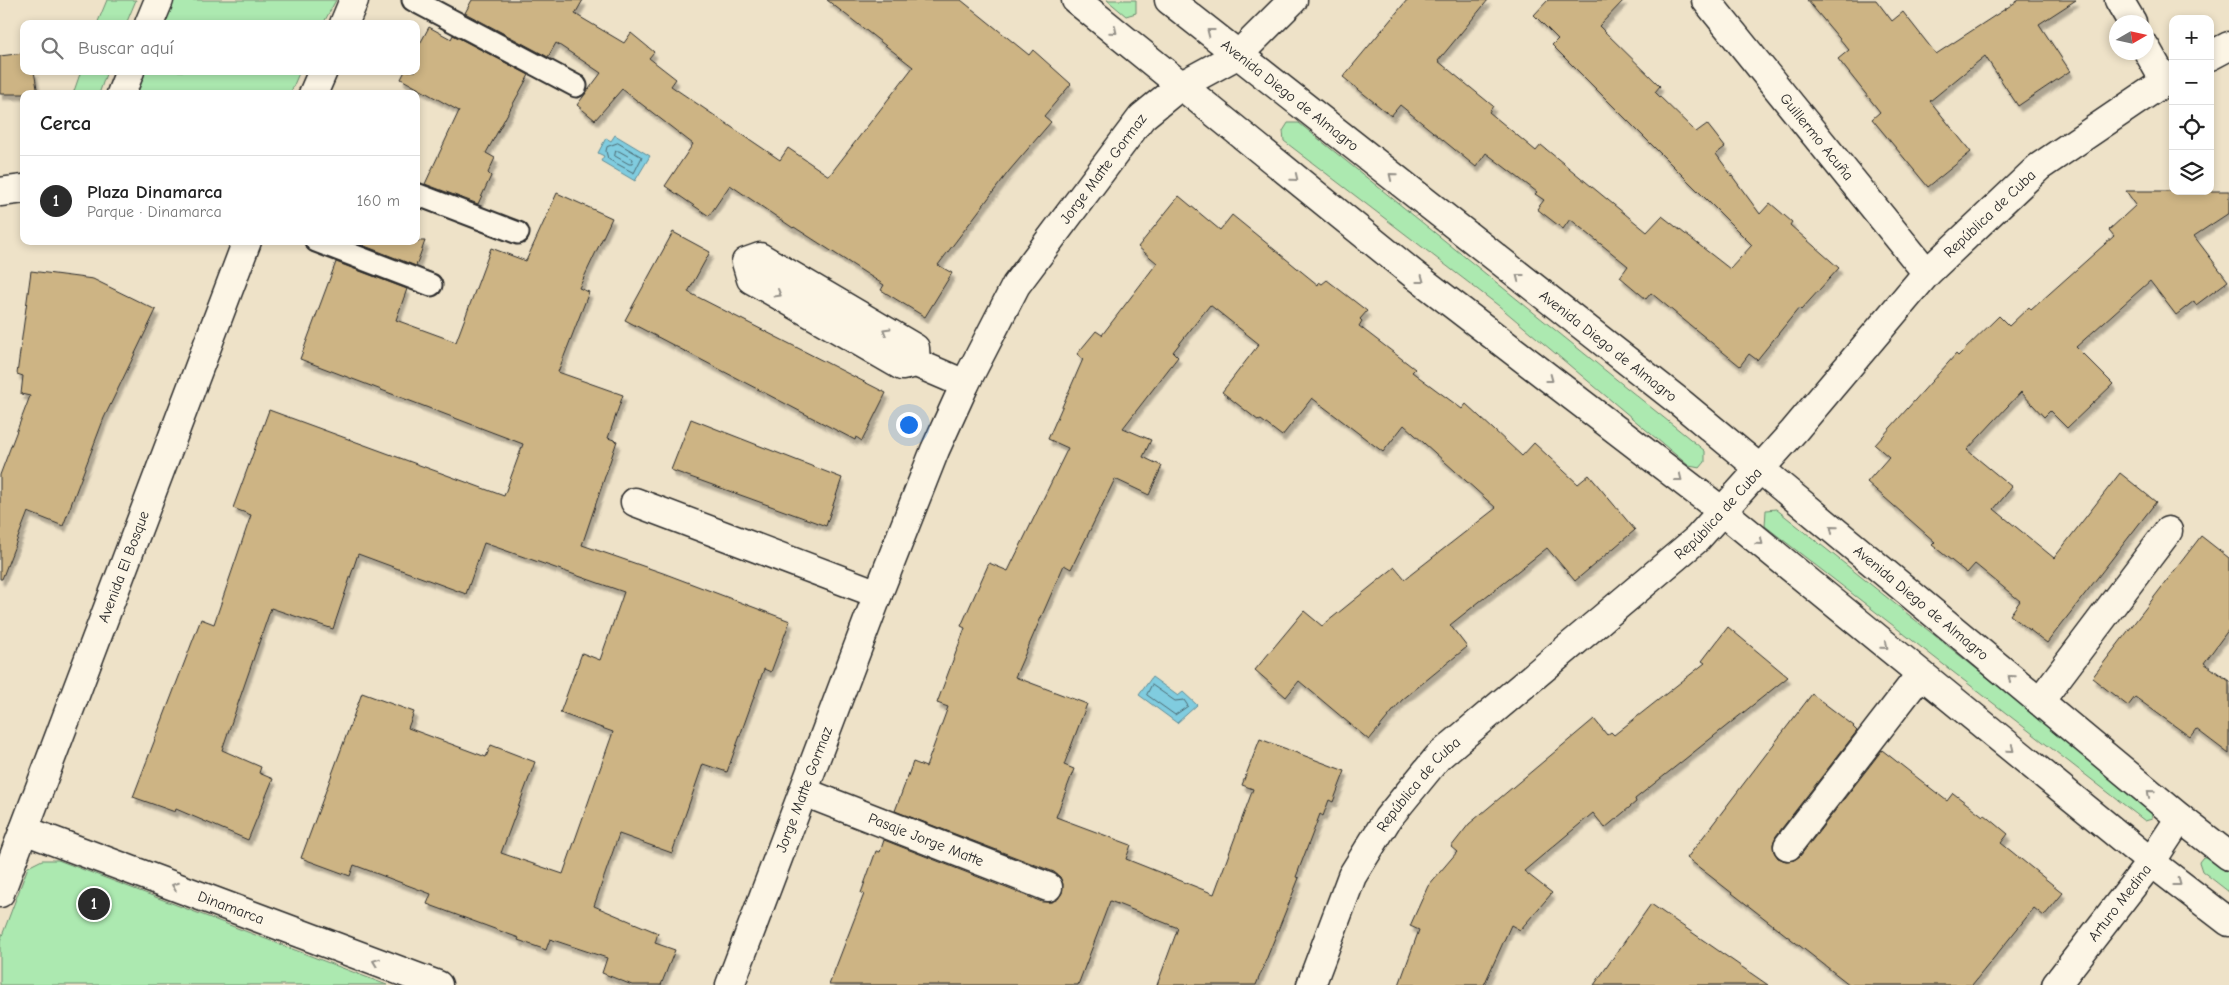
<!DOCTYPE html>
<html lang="es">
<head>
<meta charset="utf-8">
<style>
  body { margin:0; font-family:"Comic Neue",sans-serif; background:#f6f6f6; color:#222 }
  .controls { position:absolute; right:15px; top:15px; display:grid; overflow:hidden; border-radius:10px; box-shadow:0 2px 8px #0003 }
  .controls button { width:45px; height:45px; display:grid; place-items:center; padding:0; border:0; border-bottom:1px solid #e0e0e0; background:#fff; color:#222; font:25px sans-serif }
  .compass { position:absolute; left:2109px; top:15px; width:45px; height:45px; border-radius:50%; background:#fff; box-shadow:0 2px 8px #0003; rotate:81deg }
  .you { position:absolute; left:908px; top:424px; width:18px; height:18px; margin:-12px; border:4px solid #fff; border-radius:50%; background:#1a73e8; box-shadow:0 0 0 8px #1a73e833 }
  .badge { display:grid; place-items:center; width:32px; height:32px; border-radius:50%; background:#2b2b2b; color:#fff; font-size:16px; font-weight:700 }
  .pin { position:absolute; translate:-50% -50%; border:2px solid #fff; box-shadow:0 1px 5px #0006 }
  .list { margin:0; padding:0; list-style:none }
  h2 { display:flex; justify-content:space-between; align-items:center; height:65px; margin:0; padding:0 20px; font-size:21px }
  h2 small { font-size:16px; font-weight:400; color:#767676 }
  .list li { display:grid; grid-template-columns:32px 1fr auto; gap:15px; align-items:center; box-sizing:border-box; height:90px; padding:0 20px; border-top:1px solid #e0e0e0 }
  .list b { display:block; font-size:19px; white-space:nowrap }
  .list p { margin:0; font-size:16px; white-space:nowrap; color:#767676 }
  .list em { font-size:16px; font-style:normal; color:#767676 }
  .icon { flex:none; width:28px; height:28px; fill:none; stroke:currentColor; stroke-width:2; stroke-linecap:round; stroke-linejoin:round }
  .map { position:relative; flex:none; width:2229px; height:985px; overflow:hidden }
  .search { position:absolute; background:#fff; box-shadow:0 2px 8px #0003; left:20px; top:20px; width:400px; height:55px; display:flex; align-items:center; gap:12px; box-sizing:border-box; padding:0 18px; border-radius:10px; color:#767676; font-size:19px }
  .panel { position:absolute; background:#fff; box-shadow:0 2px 8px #0003; left:20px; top:90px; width:400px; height:155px; border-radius:10px }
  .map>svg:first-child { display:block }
  .green { fill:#ace9b0; stroke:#6c8a6e }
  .water { fill:#80ccdf; stroke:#5e8c97 }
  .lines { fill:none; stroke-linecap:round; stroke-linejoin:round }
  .shore { stroke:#4d6b73; stroke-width:1 }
  .building { fill:#cdb484; stroke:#2b2b2b; filter:url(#shadow) }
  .lane-casing { stroke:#2b2b2b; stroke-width:25 }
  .street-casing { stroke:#2b2b2b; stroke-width:31 }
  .secondary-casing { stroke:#2b2b2b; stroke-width:31 }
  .lane { stroke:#fcf5e5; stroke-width:21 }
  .street { stroke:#fcf5e5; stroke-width:28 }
  .secondary { stroke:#fcf5e5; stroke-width:28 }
  .oneway { stroke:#949088 }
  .labels { text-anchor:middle; stroke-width:5; stroke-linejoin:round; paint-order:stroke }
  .street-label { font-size:15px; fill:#2b2b2b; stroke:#fcf5e5 }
</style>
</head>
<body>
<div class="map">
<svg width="2229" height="985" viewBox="0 0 2229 985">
  <defs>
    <filter id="shadow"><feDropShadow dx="3" dy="5.5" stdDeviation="1" flood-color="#0004"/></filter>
  </defs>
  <rect width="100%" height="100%" fill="#eee2c8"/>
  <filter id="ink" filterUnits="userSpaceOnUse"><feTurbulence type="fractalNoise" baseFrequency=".02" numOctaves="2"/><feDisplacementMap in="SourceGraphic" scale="10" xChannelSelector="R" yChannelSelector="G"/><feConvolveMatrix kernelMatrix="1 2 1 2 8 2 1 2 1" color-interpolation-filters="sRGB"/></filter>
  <g filter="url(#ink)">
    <!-- green -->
    <g class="green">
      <path d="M107,0H136L126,24H97Z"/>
      <path d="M174,0H336L323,24H162Z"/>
      <path d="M1107,0H1136V13L1126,16Z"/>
      <path d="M81,71H107L99,94H73Z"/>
      <path d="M139,71H300L290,94H130Z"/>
      <path d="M1288,123H1299L1705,451V462L1700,468L1689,466L1499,306L1284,141L1283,131Z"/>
      <path d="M1776,509L2151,808L2152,819L2145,821L1765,526L1766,510Z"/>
      <path d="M2212,856L2229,870V892L2202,871L2199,862L2203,857Z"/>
      <path d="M42,860H58L387,985H0V941L28,867Z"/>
    </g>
    <!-- water -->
    <g class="water">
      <path d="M615,135L650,156L635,181L601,161L604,156L598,153L606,138L611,141Z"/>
      <path d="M1152,677L1178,696L1183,692L1197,705L1177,723L1139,695Z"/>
    </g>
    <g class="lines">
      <!-- shore -->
      <g class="shore">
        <path d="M618,143L642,157L634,173L608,159L606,151L607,147Z"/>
        <path d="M616,151H619L633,159L632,164H629L615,156Z"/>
        <path d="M1152,685L1175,701L1184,700L1188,706L1175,715L1147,695Z"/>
      </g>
    </g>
    <!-- building -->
    <g class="building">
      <path d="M472,0H583L575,14L624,43L631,33L654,52L649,58L676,79L671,86L780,160L788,148L829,176L913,67L827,0H961L1029,55L1033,50L1071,84L1044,116L1051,122L1009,171L938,265L952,273L925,317L881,290L884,285L794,227L793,228L730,185L709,216L665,186L693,144L622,89L595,120L577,105L601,73L556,43L548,57L465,13Z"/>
      <path d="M1407,0H1488L1438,61L1493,106L1489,112L1536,151L1541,145L1647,232L1662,216L1730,269L1752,245L1552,45L1558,39L1534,15L1548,0H1624L1599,26L1660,86L1655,92L1696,132L1707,124L1725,147L1716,154L1760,214L1770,203L1792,222L1790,225L1839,268L1801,310L1799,308L1757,360L1749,354L1740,366L1651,293L1646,299L1620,277L1628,266L1570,219L1563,229L1537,209L1544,200L1535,194L1537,192L1486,153L1476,167L1400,105L1391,116L1343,77Z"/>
      <path d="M1807,0H1876L1892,21L1903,12L1936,54L2019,0H2076L2039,24L2070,71L2018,106L1985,56L1930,101L1971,152L1928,187L1872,119L1880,112L1838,59L1849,50Z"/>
      <path d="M429,27L451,39L453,35L529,75L486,153L495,158L488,173L491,176L478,204L425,184L459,111L401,79L405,71H416V51Z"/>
      <path d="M24,53V71H34L38,94H0V56Z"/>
      <path d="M2126,191H2229V213L2194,236L2228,281L2196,305L2194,301L2176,315L2150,281L2076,347L2113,384L2067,428L2050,411L2044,417L2021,392L1967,450L2012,487L1994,509L2054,558L2120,473L2156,502L2047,643L2010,615L2020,601L1975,564L1967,573L1932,545L1935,542L1867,482L1889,457L1875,445L1956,354L1958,356L1999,316L2009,326L2029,307L2031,310L2114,236L2109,230L2136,205Z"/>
      <path d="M557,193L612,218L579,288L589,292L558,372L623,395L608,438L617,441L582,545L663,573L790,621L771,672L764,669L727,772L703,764L672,853L619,834L594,906L658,933L655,943L675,950L661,985H632L602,973L607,958L550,939L546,950L518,940L519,938L427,904L431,894L354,865L350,876L301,858L362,693L414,712L408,728L486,757L491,745L535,762L501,853L563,874L613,732L560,713L582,653L600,660L624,592L484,543L466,594L358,554L333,629L271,608L222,750L261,767L259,773L273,779L248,840L176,809L175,812L133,797L201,619L214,624L251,515L233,508L269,410L504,496L523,444L300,359L336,262L407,289L396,320L456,342L491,248L526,261Z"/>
      <path d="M1179,196L1220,230L1232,215L1318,285L1319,282L1322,284L1327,280L1367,311L1360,319L1362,321L1359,326L1415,369L1412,372L1462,409L1466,404L1522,456L1534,443L1578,484L1589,475L1635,530L1575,581L1547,548L1450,625L1467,647L1402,700L1369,740L1299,681L1286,697L1255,670L1304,611L1322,626L1395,567L1405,579L1496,508L1404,425L1383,452L1312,398L1282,436L1261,420L1259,421L1222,392L1259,344L1210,305L1173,352L1178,357L1123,428L1151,440L1143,457L1162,466L1149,495L1115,479L1071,569L1064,565L1015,677L1087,704L1064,765L1074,769L1056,817L1131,845L1126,859L1214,894L1253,789L1242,785L1260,739L1345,771L1333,802L1329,800L1323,816L1320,814L1296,877L1299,878L1256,985H1157L1178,928L1110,901L1078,985H829L864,894L861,893L876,851L880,852L884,840L1042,902H1051L1058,899L1062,893L1063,884L1060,877L1054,872L895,811L913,762L926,767L948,707L937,703L965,628L961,626L989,563L1008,571L1068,448L1048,439L1083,359L1077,354L1096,331L1102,335L1157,263L1138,247Z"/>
      <path d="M673,232L710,252L688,292L886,393L862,441L856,437L855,440L625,320Z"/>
      <path d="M352,241H425L416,266Z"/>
      <path d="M31,271L93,279L156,310L104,418L63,526L28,512L2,579H0V475L30,396L21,394L23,376L17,374Z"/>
      <path d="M691,419L842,478L826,526L671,470Z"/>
      <path d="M2201,536L2229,558V629L2204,663L2229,681V754L2196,729L2190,737L2135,697L2128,706L2092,678Z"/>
      <path d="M1728,627L1788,677L1635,799L1636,802L1605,828L1593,813L1524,871L1552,893L1520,930L1511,925L1484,985H1399L1419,930L1410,926L1428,886L1457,852L1451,847L1469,824L1594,719L1607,735L1611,732L1614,735L1705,663L1702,661Z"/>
      <path d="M1812,694L1854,726L1853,727L1857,731L1776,836L1773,844L1774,852L1778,858L1786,861L1794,860L1800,856L1882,750L1947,801L1953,793L1983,816L1984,814L2008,834L2001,843L2063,893L2044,916L2034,908L1972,985H1850L1687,858Z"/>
      <path d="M1651,904L1768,985H1594Z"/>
    </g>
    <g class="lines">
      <defs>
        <g id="lane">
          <path d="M413,0L576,86"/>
          <path d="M416,194L518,233"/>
          <path d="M316,241L431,285"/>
        </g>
        <g id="street">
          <path id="s1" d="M1706,0L1927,273"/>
          <path d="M2119,0L2132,22"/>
          <path d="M149,24L159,0"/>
          <path d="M344,24L354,0"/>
          <path d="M2146,48L2164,80"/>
          <path d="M2210,56L2229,46"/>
          <path d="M121,94L130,71"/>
          <path d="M313,94L323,71"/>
          <path d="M0,192L24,189"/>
          <path d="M916,363L915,348L760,257L746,262L751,279L902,366L916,363L965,384"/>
          <path d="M635,502L878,594"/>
          <path d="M2040,701L2168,531"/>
          <path id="s2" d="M804,792L1048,887"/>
          <path id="s3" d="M24,830L438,985"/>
          <path d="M1788,846L1920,675"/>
          <path id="s4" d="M0,893L247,241"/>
          <path id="s5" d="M730,985L878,594L935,450L965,384L1016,285L1142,117L1180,86L1239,54L1293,0"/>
          <path id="s6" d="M1311,985L1352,876L1388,818L1438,757L1697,539L1794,431L1927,273L2039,167L2173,76"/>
          <path id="s7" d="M2056,985L2151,862L2180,818"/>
        </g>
        <g id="secondary">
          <path d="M1076,0L1412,273L1722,511L2151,862L2229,922"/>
          <path id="s8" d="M1169,0L1682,404L2180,818L2229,856"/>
        </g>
      </defs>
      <!-- lane casing -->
      <use href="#lane" class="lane-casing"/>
      <!-- street casing -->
      <use href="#street" class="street-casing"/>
      <!-- secondary casing -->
      <use href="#secondary" class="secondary-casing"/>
      <!-- lane -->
      <use href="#lane" class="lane"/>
      <!-- street -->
      <use href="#street" class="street"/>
      <!-- secondary -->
      <use href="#secondary" class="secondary"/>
    </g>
    <!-- one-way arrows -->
    <defs><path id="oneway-chevron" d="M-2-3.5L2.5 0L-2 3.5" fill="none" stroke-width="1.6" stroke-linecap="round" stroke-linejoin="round" transform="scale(1.25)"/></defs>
    <g class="oneway">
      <use href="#oneway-chevron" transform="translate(1114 31) rotate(39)"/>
      <use href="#oneway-chevron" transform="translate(1210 32) rotate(-142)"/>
      <use href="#oneway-chevron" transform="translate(1392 176) rotate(-141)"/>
      <use href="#oneway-chevron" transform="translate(1295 178) rotate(39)"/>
      <use href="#oneway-chevron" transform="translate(1519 277) rotate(-142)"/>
      <use href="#oneway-chevron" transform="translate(1421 280) rotate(37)"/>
      <use href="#oneway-chevron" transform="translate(778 294) rotate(30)"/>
      <use href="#oneway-chevron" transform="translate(886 331) rotate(-149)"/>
      <use href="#oneway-chevron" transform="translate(1550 379) rotate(37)"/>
      <use href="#oneway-chevron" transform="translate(1679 478) rotate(38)"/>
      <use href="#oneway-chevron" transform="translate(1833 529) rotate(-140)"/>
      <use href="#oneway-chevron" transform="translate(1760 542) rotate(40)"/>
      <use href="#oneway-chevron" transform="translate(1885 646) rotate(40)"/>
      <use href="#oneway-chevron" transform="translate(2011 678) rotate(-140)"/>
      <use href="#oneway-chevron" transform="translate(2011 749) rotate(39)"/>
      <use href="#oneway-chevron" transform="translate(2150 793) rotate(-140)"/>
      <use href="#oneway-chevron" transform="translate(2178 883) rotate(37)"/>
      <use href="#oneway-chevron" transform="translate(175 886) rotate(-159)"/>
      <use href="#oneway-chevron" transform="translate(376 962) rotate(-159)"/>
    </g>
  </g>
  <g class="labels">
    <!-- street labels -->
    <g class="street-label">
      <text dy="5" stroke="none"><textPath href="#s8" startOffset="154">Avenida Diego de Almagro</textPath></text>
      <text dy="5" stroke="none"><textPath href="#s1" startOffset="176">Guillermo Acuña</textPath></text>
      <text dy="5" stroke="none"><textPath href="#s5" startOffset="902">Jorge Matte Gormaz</textPath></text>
      <text dy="5" stroke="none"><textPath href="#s6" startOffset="1040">República de Cuba</textPath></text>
      <text dy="5" stroke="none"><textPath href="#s8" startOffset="559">Avenida Diego de Almagro</textPath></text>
      <text dy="5" stroke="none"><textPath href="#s6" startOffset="635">República de Cuba</textPath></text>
      <text dy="5" stroke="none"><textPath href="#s4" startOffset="349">Avenida El Bosque</textPath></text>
      <text dy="5" stroke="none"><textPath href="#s8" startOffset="964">Avenida Diego de Almagro</textPath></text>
      <text dy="5" stroke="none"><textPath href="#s6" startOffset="230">República de Cuba</textPath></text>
      <text dy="5" stroke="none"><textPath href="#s5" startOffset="209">Jorge Matte Gormaz</textPath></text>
      <text dy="5" stroke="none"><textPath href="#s2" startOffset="131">Pasaje Jorge Matte</textPath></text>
      <text dy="5" stroke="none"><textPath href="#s7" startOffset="104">Arturo Medina</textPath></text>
      <text dy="5" stroke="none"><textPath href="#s3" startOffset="221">Dinamarca</textPath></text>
    </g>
  </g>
</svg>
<div class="controls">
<button>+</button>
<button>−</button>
<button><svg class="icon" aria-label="locate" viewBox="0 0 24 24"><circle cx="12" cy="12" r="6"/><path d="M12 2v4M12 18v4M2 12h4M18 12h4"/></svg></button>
<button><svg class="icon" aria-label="layers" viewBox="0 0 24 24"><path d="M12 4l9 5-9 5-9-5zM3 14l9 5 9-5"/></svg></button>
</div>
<svg class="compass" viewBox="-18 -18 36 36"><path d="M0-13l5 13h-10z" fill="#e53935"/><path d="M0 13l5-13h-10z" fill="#767676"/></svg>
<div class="you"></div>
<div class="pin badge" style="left:94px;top:904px">1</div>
<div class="search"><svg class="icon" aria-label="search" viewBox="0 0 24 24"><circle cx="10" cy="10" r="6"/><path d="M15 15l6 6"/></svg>Buscar aquí</div>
<section class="panel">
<h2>Cerca<small></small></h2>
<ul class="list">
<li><span class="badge">1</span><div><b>Plaza Dinamarca</b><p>Parque · Dinamarca</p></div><em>160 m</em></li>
</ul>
</section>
</div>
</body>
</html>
